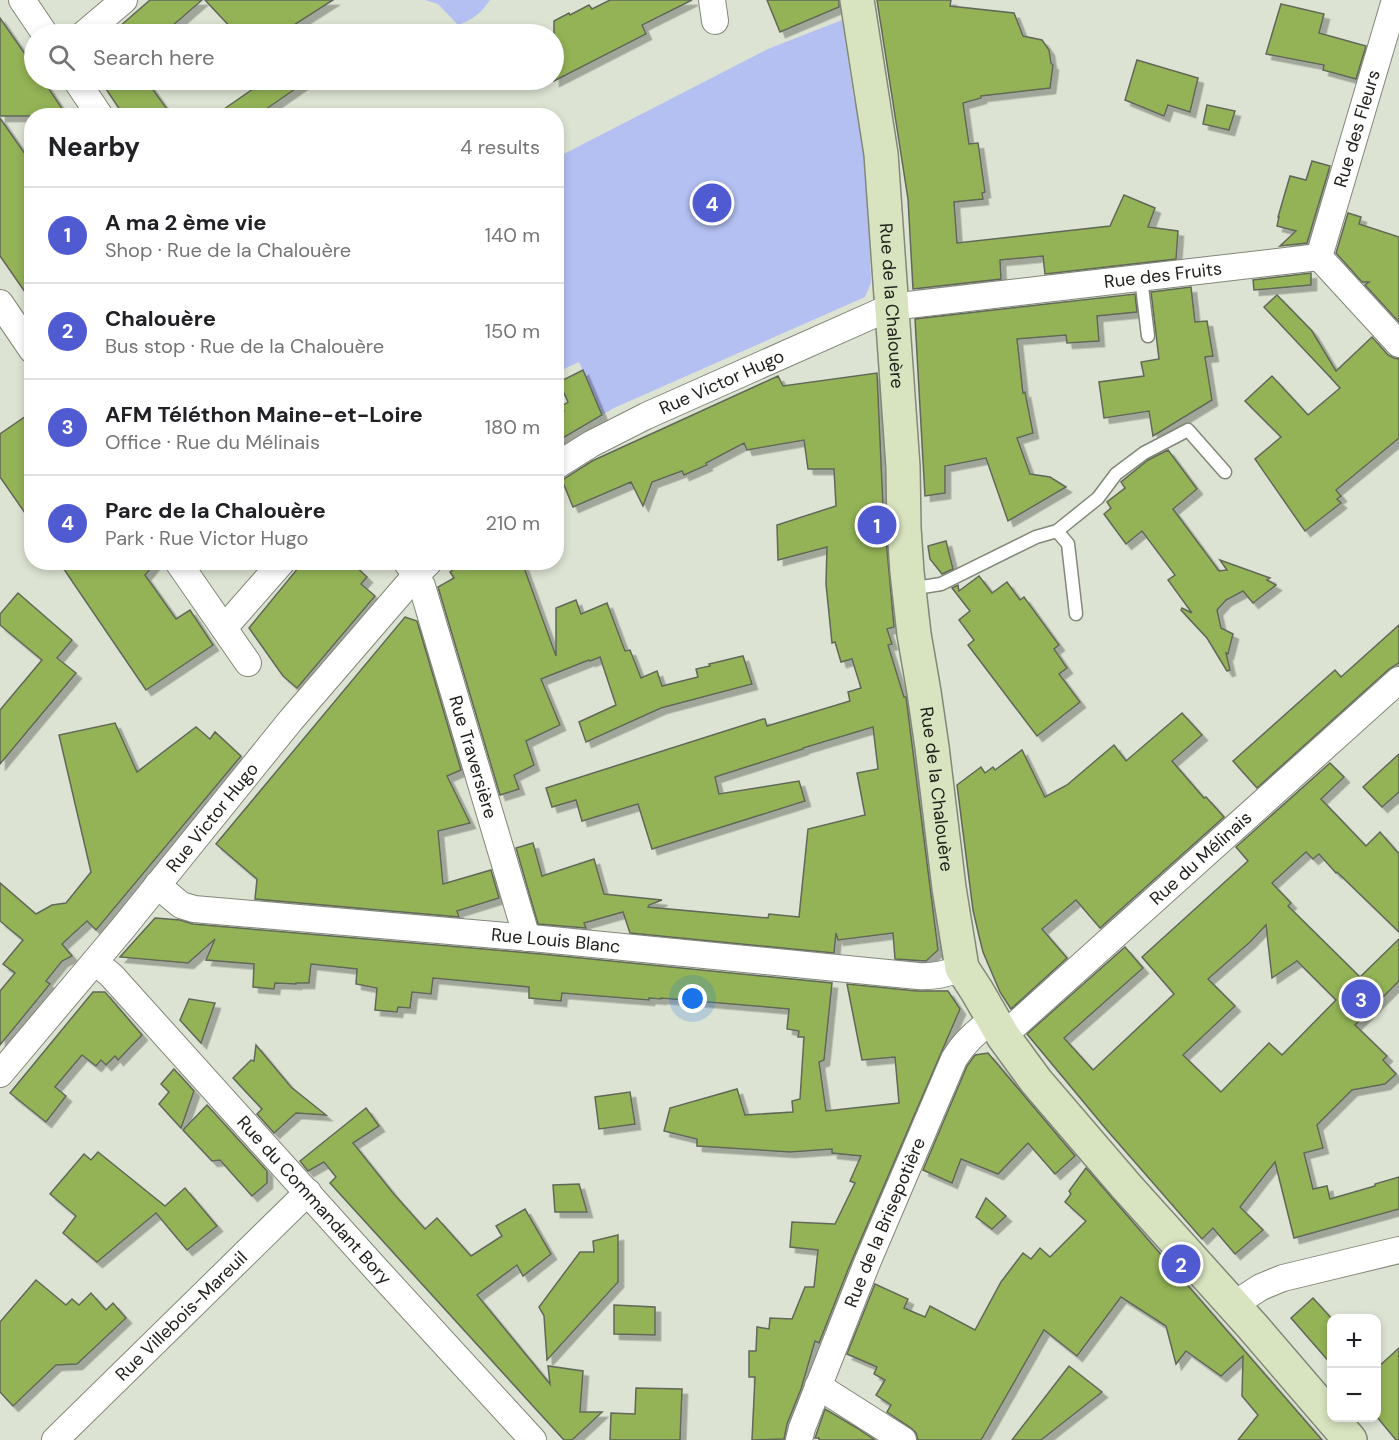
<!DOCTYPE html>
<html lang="en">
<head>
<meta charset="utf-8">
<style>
  body { margin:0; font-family:"DM Sans",sans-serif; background:#f2f2f2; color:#202124 }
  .controls { position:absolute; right:18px; bottom:18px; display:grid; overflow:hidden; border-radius:12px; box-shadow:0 3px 9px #0003 }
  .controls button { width:54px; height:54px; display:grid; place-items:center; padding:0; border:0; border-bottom:2px solid #e0e0e0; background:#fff; color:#202124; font:30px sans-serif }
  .you { position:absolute; left:693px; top:999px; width:21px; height:21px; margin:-15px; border:4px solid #fff; border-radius:50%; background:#1a73e8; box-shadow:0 0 0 9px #1a73e833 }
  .badge { display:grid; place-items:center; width:39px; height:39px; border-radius:50%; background:#505bd1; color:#fff; font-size:20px; font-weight:700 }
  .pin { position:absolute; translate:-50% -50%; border:3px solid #fff; box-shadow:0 2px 6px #0006 }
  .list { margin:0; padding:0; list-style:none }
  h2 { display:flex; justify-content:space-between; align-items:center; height:78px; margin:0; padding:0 24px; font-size:26px }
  h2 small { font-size:20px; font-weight:400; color:#757577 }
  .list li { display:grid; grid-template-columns:39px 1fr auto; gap:18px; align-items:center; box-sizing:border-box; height:96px; padding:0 24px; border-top:2px solid #e0e0e0 }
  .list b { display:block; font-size:22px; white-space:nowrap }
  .list p { margin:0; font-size:20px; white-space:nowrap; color:#757577 }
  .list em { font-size:20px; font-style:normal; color:#757577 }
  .icon { flex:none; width:33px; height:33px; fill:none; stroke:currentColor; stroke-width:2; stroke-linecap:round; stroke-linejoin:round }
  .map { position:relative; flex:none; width:1399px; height:1440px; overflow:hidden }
  .search { position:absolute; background:#fff; box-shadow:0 3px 9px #0003; left:24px; top:24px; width:540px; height:66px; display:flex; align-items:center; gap:15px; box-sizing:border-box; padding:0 21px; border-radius:33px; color:#757577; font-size:22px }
  .panel { position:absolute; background:#fff; box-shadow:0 3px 9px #0003; left:24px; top:108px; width:540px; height:462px; border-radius:24px }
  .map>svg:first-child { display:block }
  .green { fill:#b4c0f2 }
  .building { fill:#93b356; stroke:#626859; stroke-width:1.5; fill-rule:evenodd; filter:url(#shadow) }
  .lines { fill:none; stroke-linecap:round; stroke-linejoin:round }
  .lane-casing { stroke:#818878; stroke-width:15 }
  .street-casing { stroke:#818878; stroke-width:28 }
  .secondary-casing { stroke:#818878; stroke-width:36 }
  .lane { stroke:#fff; stroke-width:12 }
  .street { stroke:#fff; stroke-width:26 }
  .secondary { stroke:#d8e3bf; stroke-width:33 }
  .labels { text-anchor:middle; stroke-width:5; stroke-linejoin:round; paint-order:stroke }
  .street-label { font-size:18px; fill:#20221c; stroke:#fff }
</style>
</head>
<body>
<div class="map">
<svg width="1399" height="1440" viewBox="0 0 1399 1440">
  <defs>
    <filter id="shadow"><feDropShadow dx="5.5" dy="5.5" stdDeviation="0" flood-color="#0004"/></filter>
  </defs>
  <rect width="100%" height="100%" fill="#dce3d2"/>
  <!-- green -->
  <g class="green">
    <path d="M425,0H490C480,14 474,19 458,25L438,4Z"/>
    <path d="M842,20L854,100L856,101L858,113L863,114L867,171L871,283L865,297L614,408L602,415L579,362L564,369L557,352L556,158L768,49Z"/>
  </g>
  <!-- building -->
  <g class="building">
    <path d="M150,0H202L163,34H111Z"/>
    <path d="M205,0H333L280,34H237Z"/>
    <path d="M610,0H692L642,25L646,34L554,81V21L569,13L570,15L589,5L592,9Z"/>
    <path d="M767,0H839V7L780,32Z"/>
    <path d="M877,0H951L950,6L1014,13L1023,36L1042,40L1049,50L1051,63L1053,65L1050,88L981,96V98L963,103L969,144L978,143L985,192L982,193L983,199L954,202L957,243L1110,226L1124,195L1155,208L1148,227L1178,231L1176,259L1045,274L1043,256L1000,260L1001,279L913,289L908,199Z"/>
    <path d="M1281,4L1324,14L1319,33L1366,46L1356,79L1323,70L1324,65L1266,54Z"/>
    <path d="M0,18L34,67V80H43L67,116H0Z"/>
    <path d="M1137,60L1198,78L1190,112L1168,105L1164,116L1125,100Z"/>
    <path d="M100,80H146L172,116H124Z"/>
    <path d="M266,80H308L256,116H214Z"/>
    <path d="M1207,105L1235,111L1229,130L1203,124Z"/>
    <path d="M0,118L32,164V302L0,256Z"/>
    <path d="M1312,161L1330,166L1307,243L1280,246L1296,231L1277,226L1279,217H1278L1290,176L1306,180Z"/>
    <path d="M1348,213L1361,217L1359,224L1399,237V322L1365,285L1369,282H1362L1336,253Z"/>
    <path d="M1311,273V285L1254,290L1253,280Z"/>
    <path d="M1191,287L1195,322L1207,321L1213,356L1205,357L1212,400L1153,436L1149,411L1104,418L1099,382L1144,376L1141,362L1159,359L1151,292Z"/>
    <path d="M1135,294L1137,312L1097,316L1099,341L1067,343L1066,335L1017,339L1023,393L1025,392L1033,433L1017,438L1030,474L1050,477L1066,487L1008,521L986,458L945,466V493L925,496L915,319Z"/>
    <path d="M1277,295L1312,331L1336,371L1372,337L1388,355L1394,358L1399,359V438L1336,490L1341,496L1337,499L1341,503L1305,531L1255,459L1281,437L1245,401L1272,376L1308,415L1340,388L1330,377L1331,376L1330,377L1264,307Z"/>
    <path d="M583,370L602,415L556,442V415L564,411L562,406L568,402L559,382Z"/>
    <path d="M877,373L883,506L894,627L887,629L892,644L888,645L904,697H906L938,950L926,961L895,959L893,933L838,940L836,933L834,953L630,933L623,912L584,923L586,928L538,924L516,848L533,843L542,876L594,859L604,894L662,900L649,905L648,907L768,918L769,914L799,917L808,829L865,815L857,773L878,769L873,727L803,748V749L715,777L719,794L799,781L805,801L652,849L638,804L582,821L576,800L552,807L546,788L763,719H765L767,726L850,701L848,692L861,688L852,659L841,662L835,642L832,643L826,584L827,547L778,560L777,525L836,506L834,469H808L804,440L747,450L744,443L706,463L707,465L684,475L682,471L652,482L643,506L631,482L573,507L562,480L592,461L778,376L783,386Z"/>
    <path d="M32,412V523L0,477V434Z"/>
    <path d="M1168,450L1197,489L1173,509L1219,571L1227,570L1220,560L1270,578L1267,580L1276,585L1253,603L1243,591L1226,600L1217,610L1221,628L1233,634L1228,654L1226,653L1230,670L1227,671L1207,638L1181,610L1182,608L1192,613L1168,580L1175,575L1142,531L1126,544L1104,514L1111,508L1107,502L1125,488L1121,482L1148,460Z"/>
    <path d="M946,541L953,569L942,574L930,559L928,546Z"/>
    <path d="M59,562H156L145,575L176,619L190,610L213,645L146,690Z"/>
    <path d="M303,562H351L367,577L361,584L375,596L297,688L283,676L249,628Z"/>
    <path d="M464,562H522L556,656V608L576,600L581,614L607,603L625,651L630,650L641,678L657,671L662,686L698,677L696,669L710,666L709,664L743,656L752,684L661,708L586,742L579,722L616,705L600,657L590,661L589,660L541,679L560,725L526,741L534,765L514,775L519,789L500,795L438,587L454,578L450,572Z"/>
    <path d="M979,576L992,593L1007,582L1020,600L1024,597L1059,645L1054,649L1067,668L1059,674L1080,702L1037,736L968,645L974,640L959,620L970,611L952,588L958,585L959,591Z"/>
    <path d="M18,593L72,640L57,658L76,673L0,764V710L42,660L0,625V614Z"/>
    <path d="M405,617L417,621L461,770L447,776L470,823L438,831L443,884L491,870L499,898L457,911L459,917L255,899L257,879L216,844Z"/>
    <path d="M1399,625V663L1389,669L1257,788L1233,761L1335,670L1341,677Z"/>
    <path d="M1182,713L1202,735L1172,761L1204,798L1206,797L1224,817L1100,928L1076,900L1042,929L1067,958L1011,1009L1000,992L983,952L979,936L973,910L957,785L981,767L985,773L993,767L995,770L1022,750L1045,797L1067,785L1114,745L1126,761Z"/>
    <path d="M115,723L137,772L196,727L210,739L215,732L241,756L96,930L87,921L62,944L72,956L62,961L46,981L50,984L0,1045V991L15,973L3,964L23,940L0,921V883L36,914L52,905L66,903L91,872L59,735Z"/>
    <path d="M1399,754V792L1382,807L1363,787Z"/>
    <path d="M1330,763L1344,777L1321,799L1366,846L1380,832L1399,854V932L1337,872L1336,873L1319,854L1313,859L1306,852L1272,883L1291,903L1288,906L1360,977L1399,939V981L1355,1025L1387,1056L1383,1060L1396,1074L1385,1084L1352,1090L1317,1125L1323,1148L1304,1153L1313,1189L1327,1186L1330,1199L1375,1186V1184L1399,1177V1209L1294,1238L1275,1162L1240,1207L1263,1230L1235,1254L1213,1228L1202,1239L1106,1129L1027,1034L1125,947L1143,968L1064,1038L1093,1070L1174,994L1142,957L1248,861L1236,847ZM1266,925L1272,978L1297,961L1336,1000L1282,1055L1269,1043L1221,1092L1183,1055L1235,1006L1208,979L1250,942Z"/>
    <path d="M155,918L180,920L193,924L541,954L832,983L824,1060L819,1062L826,1111L899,1103L895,1057L862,1060L847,984L917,991H948L960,1009L849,1267L819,1343L815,1341L801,1389L787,1424L784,1439L752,1440L755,1377H749V1351H756L757,1327L769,1329L770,1318L792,1319L805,1287H814L818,1250L790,1247L792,1222L835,1224L855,1183L850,1181L861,1156L832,1153V1149L790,1152L697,1146V1139L664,1131L670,1108L737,1089L745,1115L793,1112L792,1101L800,1099L804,1037H798L799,1031L787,1029L789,1009L661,998V999L649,998V1000L562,993L561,1001L529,998V987L433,978L431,994L412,992L410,1008L398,1007L397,1012L375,1010L377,988L356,984L357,969L311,964L309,983H296V984L275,983L274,989L253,987L254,964L206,960L215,939L188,963L120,957Z"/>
    <path d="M93,992H105L142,1035L118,1060L115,1056L106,1065L101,1060L96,1066L82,1055L55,1087L66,1096L46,1122L10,1093Z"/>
    <path d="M189,999L215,1003L201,1043L180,1020Z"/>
    <path d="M256,1045L291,1087L326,1115L296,1113L274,1133L257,1114L262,1109L233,1078L251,1060L254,1061Z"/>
    <path d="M988,1053L1075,1156L1055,1174L1028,1143L998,1174L961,1159L952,1183L923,1170L967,1066L975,1055Z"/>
    <path d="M174,1069L194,1091L181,1128L159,1104L169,1092L161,1084Z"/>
    <path d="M630,1092L635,1124L599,1129L595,1097Z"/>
    <path d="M207,1105L267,1171V1183L252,1196L220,1160L212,1161L183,1130Z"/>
    <path d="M366,1108L379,1126L353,1143L393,1193L425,1229L437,1218L471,1256L502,1236L496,1226L525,1209L551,1254L523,1276L517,1265L477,1295L550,1384L548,1366L583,1371L580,1412H602L572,1440H564L330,1183L336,1177L324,1162L308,1171L300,1161Z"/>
    <path d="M98,1152L165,1206L185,1188L217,1226L187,1250L156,1213L97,1262L63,1233L76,1216L50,1194L84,1154L91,1160Z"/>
    <path d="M1086,1168L1183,1280L1322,1440H1238L1258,1415L1242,1396L1243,1356L1221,1376L1186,1351L1176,1364L1166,1326L1121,1297L1077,1356L1044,1330L981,1440H918L916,1433L911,1428L887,1412L891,1405L876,1395L885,1380L874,1374L877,1367L847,1354L875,1284L908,1299L904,1308L925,1317L930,1306L975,1330L1001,1282L1023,1253L1031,1259L1040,1248L1050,1257L1086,1221L1065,1202L1071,1194L1069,1191Z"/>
    <path d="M579,1184L587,1212H555L553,1185Z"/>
    <path d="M986,1198L1006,1216L992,1229L976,1217Z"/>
    <path d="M618,1235V1282L547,1360L544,1316L539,1307L580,1252H594L593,1241Z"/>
    <path d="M36,1280L66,1305L72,1299L79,1305L91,1293L106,1310L113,1303L126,1318L77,1364L56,1365L13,1406L0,1392V1322Z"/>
    <path d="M1313,1298L1332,1319V1365L1291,1318Z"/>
    <path d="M614,1305L655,1307V1335L614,1334Z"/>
    <path d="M1399,1348V1440H1396L1377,1417V1368Z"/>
    <path d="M1069,1366L1102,1392L1041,1440H1012Z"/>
    <path d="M636,1388L682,1389L680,1440H610L611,1413L635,1414Z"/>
    <path d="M825,1409L857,1428L875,1440H819V1438H815Z"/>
  </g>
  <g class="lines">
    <defs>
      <g id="lane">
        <path d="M1141,278L1148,336"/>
        <path d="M1057,531L1068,544L1076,614"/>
        <path d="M910,589L941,584L1036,537L1057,531L1098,498L1116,474L1144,453L1188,430L1225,472"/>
      </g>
      <g id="street">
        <path d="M22,0L45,34"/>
        <path d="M712,0L715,21"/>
        <path d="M84,34L124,0"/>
        <path d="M76,80L100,116"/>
        <path id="s1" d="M1319,257L1395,0"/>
        <path d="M1319,257L1399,344"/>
        <path d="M0,303L32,350"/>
        <path id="s2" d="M556,466L591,444L646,416L891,307L1319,257"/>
        <path d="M178,562L248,663"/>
        <path id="s3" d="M407,563L416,575L422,586L527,938"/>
        <path d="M224,628L282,562"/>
        <path id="s4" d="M157,885L181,905L194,909L542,939L918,976C934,977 946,974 962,968"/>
        <path id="s5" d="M95,962L111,975L377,1270L533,1440"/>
        <path id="s6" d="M1003,1036L1399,680"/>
        <path id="s7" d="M0,1074L123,928L291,720L416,575L429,562"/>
        <path d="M1233,1305L1261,1287L1283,1278L1399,1250"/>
        <path d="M818,1386L903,1440"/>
        <path id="s8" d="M55,1440L308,1192"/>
        <path id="s9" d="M799,1440L802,1428L867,1263L954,1059C964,1042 976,1031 993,1020"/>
      </g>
      <g id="secondary">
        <path id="s10" d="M857,0L881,154L903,467L904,528L907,572L914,634L924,692L932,747L949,888L962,968L977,991L1003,1036L1036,1081L1126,1186L1253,1327L1350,1440"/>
      </g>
    </defs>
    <!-- lane casing -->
    <use href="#lane" class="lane-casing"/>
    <!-- street casing -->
    <use href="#street" class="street-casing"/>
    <!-- secondary casing -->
    <use href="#secondary" class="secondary-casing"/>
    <!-- lane -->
    <use href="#lane" class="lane"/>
    <!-- street -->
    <use href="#street" class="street"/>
    <!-- secondary -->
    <use href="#secondary" class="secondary"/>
  </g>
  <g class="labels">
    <!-- street labels -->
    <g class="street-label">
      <text dy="6" stroke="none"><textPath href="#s1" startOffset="134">Rue des Fleurs</textPath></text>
      <text dy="6" stroke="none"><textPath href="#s2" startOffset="645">Rue des Fruits</textPath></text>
      <text dy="6" stroke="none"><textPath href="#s10" startOffset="308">Rue de la Chalouère</textPath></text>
      <text dy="6" stroke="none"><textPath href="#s2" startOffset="186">Rue Victor Hugo</textPath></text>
      <text dy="6" stroke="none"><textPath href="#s3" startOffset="206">Rue Traversière</textPath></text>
      <text dy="6" stroke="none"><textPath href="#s10" startOffset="794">Rue de la Chalouère</textPath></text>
      <text dy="6" stroke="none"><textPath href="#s7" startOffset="333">Rue Victor Hugo</textPath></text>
      <text dy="6" stroke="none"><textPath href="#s6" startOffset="266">Rue du Mélinais</textPath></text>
      <text dy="6" stroke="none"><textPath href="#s4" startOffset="408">Rue Louis Blanc</textPath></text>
      <text dy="6" stroke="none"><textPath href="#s5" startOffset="324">Rue du Commandant Bory</textPath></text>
      <text dy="6" stroke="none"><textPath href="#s9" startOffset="234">Rue de la Brisepotière</textPath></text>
      <text dy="6" stroke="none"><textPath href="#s8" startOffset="177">Rue Villebois-Mareuil</textPath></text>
    </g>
  </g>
</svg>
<div class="controls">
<button>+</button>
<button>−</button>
</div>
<div class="you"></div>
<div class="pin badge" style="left:877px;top:525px">1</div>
<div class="pin badge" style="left:1181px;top:1264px">2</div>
<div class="pin badge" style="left:1361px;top:999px">3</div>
<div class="pin badge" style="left:712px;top:203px">4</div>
<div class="search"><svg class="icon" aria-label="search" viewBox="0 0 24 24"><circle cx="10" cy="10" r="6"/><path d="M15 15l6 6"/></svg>Search here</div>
<section class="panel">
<h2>Nearby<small>4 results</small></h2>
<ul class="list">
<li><span class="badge">1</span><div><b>A ma 2 ème vie</b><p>Shop · Rue de la Chalouère</p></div><em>140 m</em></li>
<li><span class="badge">2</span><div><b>Chalouère</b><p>Bus stop · Rue de la Chalouère</p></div><em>150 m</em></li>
<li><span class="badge">3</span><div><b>AFM Téléthon Maine-et-Loire</b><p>Office · Rue du Mélinais</p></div><em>180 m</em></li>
<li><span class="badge">4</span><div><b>Parc de la Chalouère</b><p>Park · Rue Victor Hugo</p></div><em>210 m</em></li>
</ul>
</section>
</div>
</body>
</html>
